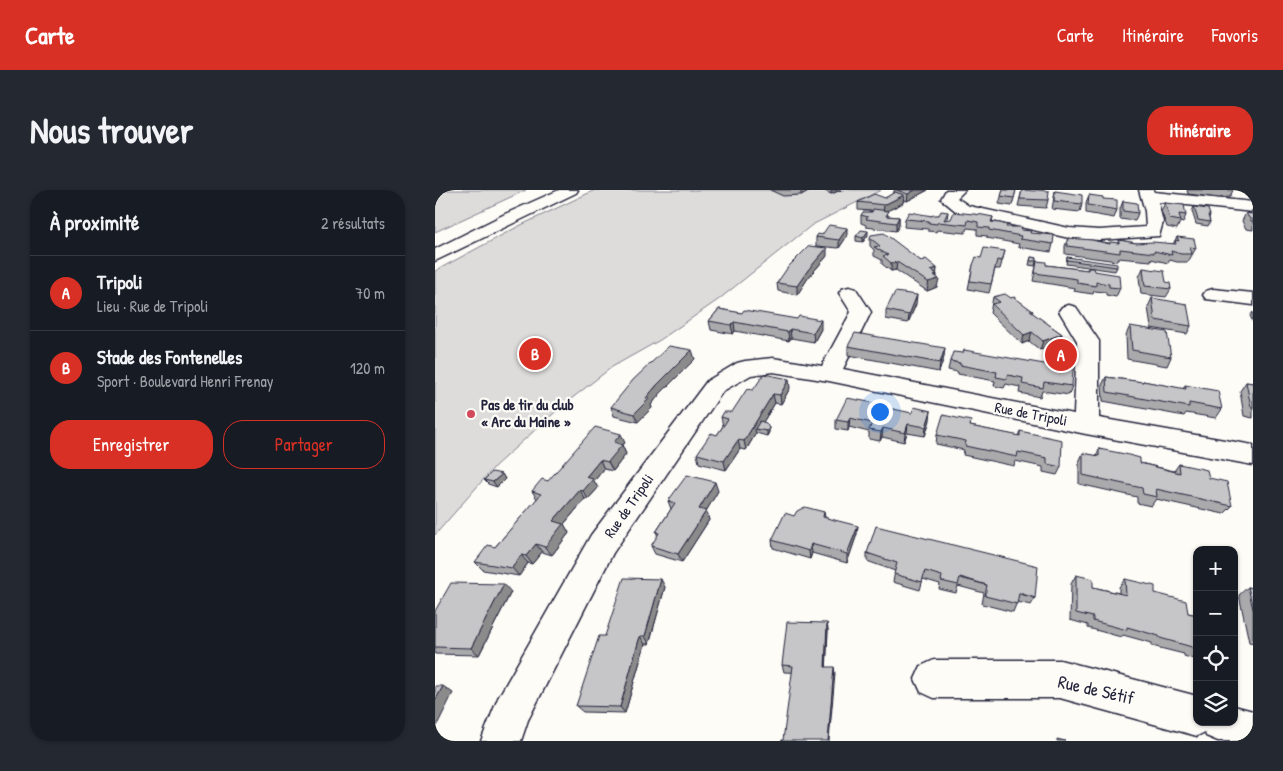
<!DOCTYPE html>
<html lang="fr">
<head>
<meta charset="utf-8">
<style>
  body { margin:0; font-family:"Patrick Hand",sans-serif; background:#242831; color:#f1f3f6 }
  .controls { position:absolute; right:15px; bottom:15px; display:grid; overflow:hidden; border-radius:10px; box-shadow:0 1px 4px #0004 }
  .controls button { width:45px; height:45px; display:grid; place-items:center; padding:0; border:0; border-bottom:1px solid #363941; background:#171b24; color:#f1f3f6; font:25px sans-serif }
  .you { position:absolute; left:444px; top:221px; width:18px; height:18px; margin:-12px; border:4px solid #fff; border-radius:50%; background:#1a73e8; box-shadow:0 0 0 8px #1a73e833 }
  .badge { display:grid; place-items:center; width:32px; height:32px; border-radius:50%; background:#d93025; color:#fff; font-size:16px; font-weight:700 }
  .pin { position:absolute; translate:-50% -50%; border:2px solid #fff; box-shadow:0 1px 5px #0006 }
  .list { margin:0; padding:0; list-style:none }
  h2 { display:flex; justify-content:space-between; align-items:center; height:65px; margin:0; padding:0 20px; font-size:21px }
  h2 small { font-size:16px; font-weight:400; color:#9ea1a6 }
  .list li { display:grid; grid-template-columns:32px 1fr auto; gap:15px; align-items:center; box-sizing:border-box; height:75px; padding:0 20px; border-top:1px solid #363941 }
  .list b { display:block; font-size:19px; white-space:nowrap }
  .list p { margin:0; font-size:16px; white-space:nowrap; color:#9ea1a6 }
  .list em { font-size:16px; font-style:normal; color:#9ea1a6 }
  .actions { display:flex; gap:10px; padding:15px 20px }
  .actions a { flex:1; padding:11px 0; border:1px solid #d93025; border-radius:20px; text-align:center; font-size:18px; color:#d93025 }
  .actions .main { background:#d93025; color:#fff }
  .icon { flex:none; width:28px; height:28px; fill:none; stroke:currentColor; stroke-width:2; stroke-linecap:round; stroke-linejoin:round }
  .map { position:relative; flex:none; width:818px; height:551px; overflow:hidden; border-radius:20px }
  header { display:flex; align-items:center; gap:30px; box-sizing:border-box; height:70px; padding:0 25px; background:#d93025; color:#fff }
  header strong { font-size:24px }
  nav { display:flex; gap:28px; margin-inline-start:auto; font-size:18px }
  .intro { display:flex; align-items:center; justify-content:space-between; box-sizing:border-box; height:120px; padding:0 30px }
  h1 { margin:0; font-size:35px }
  .button { padding:12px 22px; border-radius:20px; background:#d93025; color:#fff; font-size:18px; font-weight:700 }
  main { display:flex; gap:30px; padding:0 30px }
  aside { flex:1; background:#171b24; border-radius:20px; box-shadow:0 1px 4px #0004 }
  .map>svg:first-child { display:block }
  .green { fill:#dddcdb; stroke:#807f8b }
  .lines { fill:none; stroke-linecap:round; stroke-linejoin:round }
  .minor-casing { stroke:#22223b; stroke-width:3 }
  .highway-casing { stroke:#22223b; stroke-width:3 }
  .minor { fill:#fdfcf7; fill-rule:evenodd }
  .highway { fill:#fdfcf7; fill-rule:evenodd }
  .wall { fill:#aaaaac; stroke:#22223b }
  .shaded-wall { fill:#8b8b8c; stroke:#22223b }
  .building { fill:#c6c6c8; stroke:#22223b }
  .poi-dot { fill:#d1495b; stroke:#fdfcf7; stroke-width:2 }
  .labels { text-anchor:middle; stroke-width:4.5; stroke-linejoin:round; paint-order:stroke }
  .poi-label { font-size:15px; font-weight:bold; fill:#22223b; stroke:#fdfcf7; text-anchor:start }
  .street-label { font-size:15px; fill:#22223b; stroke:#fdfcf7 }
  .near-street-label { font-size:18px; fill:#22223b; stroke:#fdfcf7 }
</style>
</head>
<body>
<header>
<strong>Carte</strong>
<nav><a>Carte</a><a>Itinéraire</a><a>Favoris</a></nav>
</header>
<div class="intro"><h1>Nous trouver</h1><a class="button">Itinéraire</a></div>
<main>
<aside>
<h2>À proximité<small>2 résultats</small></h2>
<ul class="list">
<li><span class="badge">A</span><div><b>Tripoli</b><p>Lieu · Rue de Tripoli</p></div><em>70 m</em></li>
<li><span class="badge">B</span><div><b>Stade des Fontenelles</b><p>Sport · Boulevard Henri Frenay</p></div><em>120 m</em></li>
</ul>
<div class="actions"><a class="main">Enregistrer</a><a>Partager</a></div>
</aside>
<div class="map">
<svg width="818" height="551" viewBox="0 0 818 551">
  <rect width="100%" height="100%" fill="#fdfcf7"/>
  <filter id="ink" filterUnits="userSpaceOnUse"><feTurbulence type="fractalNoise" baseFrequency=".02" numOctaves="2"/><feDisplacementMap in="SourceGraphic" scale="10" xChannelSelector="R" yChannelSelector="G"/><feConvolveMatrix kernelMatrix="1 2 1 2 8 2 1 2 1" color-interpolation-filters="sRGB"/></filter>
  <g filter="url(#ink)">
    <!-- green -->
    <g class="green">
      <path d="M0,0H91L0,42Z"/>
      <path d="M160,0H446L377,35L283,110L225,150L177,177L127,216L61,275L0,345V81L84,36Z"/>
    </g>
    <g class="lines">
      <defs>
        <g id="minor">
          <path d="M511,0H530L522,8L534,16L634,38L664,40L711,37L710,21L704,0H718L719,2L818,12V22L723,12L728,32L724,46L664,50L634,48L523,23L506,9Z"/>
          <path d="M414,97L421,99L436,122L408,179L639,224L642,151L624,121L627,117L634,115L641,117L664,151V228L818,255V275L651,244L394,191L338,182L316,185L288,201L178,363L93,530L86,551H46L63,508L156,345L272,191L302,173L310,171L338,168L387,176L416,122L404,103L407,99Z"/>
          <path d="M778,99L818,103V115L771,109L768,105L771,101Z"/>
          <path d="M499,470H625L762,506V532H799V516L818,521V551H783L771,546L770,542L762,546L625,508H499L486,502L480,489L486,476Z"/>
        </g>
        <path id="highway" d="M124,0H143L141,3L0,71V59L70,24Z"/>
      </defs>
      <!-- minor casing -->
      <use href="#minor" class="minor-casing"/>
      <!-- highway casing -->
      <use href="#highway" class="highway-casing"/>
      <!-- minor -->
      <use href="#minor" class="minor"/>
      <!-- highway -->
      <use href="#highway" class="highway"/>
    </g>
    <!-- wall -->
    <g class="wall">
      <path d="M335,0H375L366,5L348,6Z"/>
      <path d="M388,0H406L396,4Z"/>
      <path d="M459,0H493L472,11L468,10V13L452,21L453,26L464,27V35L461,41L431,37V35L426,33V25L437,21L423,20V12L450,8L459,3Z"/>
      <path d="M568,0H581L577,16L564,14Z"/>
      <path d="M587,0L613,10L611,18L583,16Z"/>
      <path d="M752,0H798L795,7L784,8L753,4Z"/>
      <path d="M816,0H818V10L814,3Z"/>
      <path d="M620,1L647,14L645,22L617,19Z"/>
      <path d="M654,5L668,9L682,20L679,28L651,23V13Z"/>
      <path d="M688,11L703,23L700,31L685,29V19Z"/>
      <path d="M730,13L751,25L748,33L745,32L742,39L732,37L726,21Z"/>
      <path d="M759,17L775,25L774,28L775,32L773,36L761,34L757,21Z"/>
      <path d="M817,20H818V40L811,39L807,31L811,23L815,24Z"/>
      <path d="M513,22L512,30L558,27L557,32L571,37L595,43L618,54L616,62L583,57L584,54L552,48V46L542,45V39L532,38L530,43L502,40L501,42L493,41V39L469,37L470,29L504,25Z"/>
      <path d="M433,45L428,52L421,51V46Z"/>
      <path d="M412,46L404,58L381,56V47Z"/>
      <path d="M742,47L761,58L753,72H742L735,70L733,73L716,69V71L683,68L682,71L630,64V56L633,48L674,53H683L684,50L701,53L738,54Z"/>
      <path d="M435,48L502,78L501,84H502V97L492,101L461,80L456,81L447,74V70L439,66V60L435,56Z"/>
      <path d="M570,61L565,79H560L554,103L533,99L538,75L546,68Z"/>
      <path d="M392,66L373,88L362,105L343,101L342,93Z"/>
      <path d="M596,67L602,68L600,76L594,75Z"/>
      <path d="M632,67L682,77L680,81L631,74Z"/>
      <path d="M602,71L611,75L652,80L653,78L685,98L681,107L671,105V102L659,101L658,104L644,102L639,101L640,98L598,91Z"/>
      <path d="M708,78L731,92L736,99L731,107L706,104L704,87Z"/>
      <path d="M558,107L576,108L598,121L597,123L627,144L624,153L605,160L594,151L587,154L555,123Z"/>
      <path d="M717,108L756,136L752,144L716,138L713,117Z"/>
      <path d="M481,114L473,133L451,129V120Z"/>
      <path d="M284,119L386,139L379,152L356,148L354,151L300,141L298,144L276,140L274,131Z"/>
      <path d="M818,122V132L815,126Z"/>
      <path d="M695,136L736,167L732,176L692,169L691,145Z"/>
      <path d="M413,156L509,167L504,182L413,165Z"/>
      <path d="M622,157L634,166L632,170L620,168V162Z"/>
      <path d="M260,169L225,204L216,215L217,218L203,232L179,226L176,217Z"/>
      <path d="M515,171L637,196L634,205L607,201L605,207L584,203L585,197L571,194L569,198L559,196L560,191L523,184V182L513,180Z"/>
      <path d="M671,187L707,192L708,191L748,199L750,195L787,219L781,228L751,223L749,226L668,211L667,195Z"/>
      <path d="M811,192L818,193V228L809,226L805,201Z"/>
      <path d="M355,198L346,214L340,213L328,232L334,238V242L332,246L321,243L311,260L305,259L291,280L264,273L262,264L282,245L288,236L286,227L297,222L318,200Z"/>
      <path d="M445,214L444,216L495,230L490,246L472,243L469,252L447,247L445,251L434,249V242L414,237L413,241L401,239V230Z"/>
      <path d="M535,236L583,246L585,241L626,277L622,285L608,282V277L580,271L579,276L528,265L529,260L501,254L502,245Z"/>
      <path d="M190,253L187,255L191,264L178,281L169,279L159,291L163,298L153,309H150L129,334L134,343L117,365L107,362L97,374L93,373L84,386L48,380L40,372L60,357L102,309L97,301L113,291Z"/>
      <path d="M664,259L705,273L739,281L744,274L774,288L797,316L789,324L721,309L716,316L702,313V307L644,294V272L648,263L661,266Z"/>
      <path d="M67,284L70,289L62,297L53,294L49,290Z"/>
      <path d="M283,301L271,321L274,330L247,372L220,364L216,356L223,346L221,342L236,319L233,311Z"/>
      <path d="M389,322L390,327L422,344L412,373L377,363L375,369L338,358L337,350L359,326Z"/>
      <path d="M432,363L600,408L596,415L582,412L578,422L547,414L549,403L523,396L521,403L504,399L505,394L488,389L485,400L458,392L460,381L432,371Z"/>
      <path d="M641,385L658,397L684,403V397L690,389L720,403L753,423L762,425V470L749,466V464L717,456V453L688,445L686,447L653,438V435L635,430L636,394Z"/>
      <path d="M230,397L214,454H210L190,523L148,522L141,516L170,446Z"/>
      <path d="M813,397L818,398V453L814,452L804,405Z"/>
      <path d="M76,402L44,465L0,464V421Z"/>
      <path d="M392,433L393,440L391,477L400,484L349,482L347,475Z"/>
    </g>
    <!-- shaded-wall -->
    <g class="shaded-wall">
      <path d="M366,0H375L366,5Z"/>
      <path d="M396,0H406L396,4Z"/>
      <path d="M480,0H493L472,11L473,4Z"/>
      <path d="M469,5L468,13L448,23L449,15Z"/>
      <path d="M464,27V35L461,41V33Z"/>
      <path d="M412,38V46L404,58V50Z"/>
      <path d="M433,41V45L428,52V48Z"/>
      <path d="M392,58V66L373,88L362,105V96L373,80Z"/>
      <path d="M462,72L461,80L456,81V73Z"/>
      <path d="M502,78L501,90L504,89L502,97L492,101L496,80Z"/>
      <path d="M482,105L481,114L473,133L474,125Z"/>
      <path d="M386,130V139L379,152L378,143Z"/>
      <path d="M299,132L300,141L298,144L296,135Z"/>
      <path d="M355,139L356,148L354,151L353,142Z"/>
      <path d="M597,142L594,151L587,154L589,145Z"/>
      <path d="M627,144L624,153L605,160L608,151Z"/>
      <path d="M510,158L509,167L504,182L505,173Z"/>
      <path d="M257,160L260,169L225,204L216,215L217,218L203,232L199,224L211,208L222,195Z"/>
      <path d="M354,189L355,198L346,214L345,205Z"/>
      <path d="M338,204L340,213L323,240L320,239L321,243L311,260L309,251Z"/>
      <path d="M496,221L495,230L490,246L491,237Z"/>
      <path d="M415,228L414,237L413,241V232Z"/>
      <path d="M473,234L472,243L469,252L470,243Z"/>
      <path d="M334,238V242L332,246V241Z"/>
      <path d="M448,238L447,247L445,251L446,242Z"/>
      <path d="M186,244L190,253L187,255L191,264L178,281L173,272L179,252Z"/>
      <path d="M303,250L305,259L291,280L289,271Z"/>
      <path d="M165,270L169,279L159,291L163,298L153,309L148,301L151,287Z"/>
      <path d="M67,284L70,289L62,297L58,292Z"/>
      <path d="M280,292L283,301L267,328L264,319Z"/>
      <path d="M145,300L150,309L129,334L134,343L117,365L110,357L118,331Z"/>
      <path d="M271,321L274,330L247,372L243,364Z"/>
      <path d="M423,336L422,344L412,373V364Z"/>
      <path d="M101,354L107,362L97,374L91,366Z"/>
      <path d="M376,354L377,363L375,369L374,361Z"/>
      <path d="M86,365L93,373L84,386L77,378Z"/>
      <path d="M226,389L230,397L214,454L210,446Z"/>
      <path d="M69,394L76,402L44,465L36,458Z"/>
      <path d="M392,433L393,440L391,484L390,477Z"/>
      <path d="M205,446L210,454L190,523L185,517Z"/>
      <path d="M399,477L400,484L394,551H393Z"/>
      <path d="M8,496L18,503L0,539V511Z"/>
    </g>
    <!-- building -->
    <g class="building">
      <path d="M462,0H480L473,4Z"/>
      <path d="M568,0H581L579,8L566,6Z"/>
      <path d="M587,0L600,1L601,0L614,1L613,10L585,9Z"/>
      <path d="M620,1L647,5V14L619,11Z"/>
      <path d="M460,2L469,5L449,15L423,12L439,4L450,8Z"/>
      <path d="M654,5L668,7V9L682,10V20L653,15Z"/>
      <path d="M688,11L702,13L703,23L688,21Z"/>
      <path d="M730,13L749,15L751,25L744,24L746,31L735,29Z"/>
      <path d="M759,17L773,19L775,25H773L775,32L763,30Z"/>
      <path d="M438,19L454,21L451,26L464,27L461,33L431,29L433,27L426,25L428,22H437Z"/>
      <path d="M506,21L513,22L509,30L516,29L519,22L548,25L558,27L556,32L565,33L572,35L571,37H587L586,40L596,41L595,43L619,45L618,54L585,49L586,46L554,40V38L543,37V32L533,30L532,35L503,32L502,34L494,33V31L470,29L474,22L497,26L498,25H504Z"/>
      <path d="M811,23L818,24V31H816Z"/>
      <path d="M394,35L412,38L404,50L381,47L383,44L387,45Z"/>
      <path d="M426,40L433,41L428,48L421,46Z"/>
      <path d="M449,43L486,71L491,69L502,78L496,80L502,84L499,85L504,89L493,92L462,72L456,73L448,66L453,65L439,57L445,56L435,48L436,45Z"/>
      <path d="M742,47L759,49L761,58L755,57L757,64H746L736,61L737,65L719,61V63L685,59V63L632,56L633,48L657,50L675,54V52L684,53V50L701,53L718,52L741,54L740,50L744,51Z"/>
      <path d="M374,56L392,58L373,80L362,96L342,93L353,77Z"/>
      <path d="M549,58L570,61L567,71L562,70L556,94L535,91L538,75L541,67L546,68Z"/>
      <path d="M596,67L602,68L601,71H595Z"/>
      <path d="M632,67L682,74V77L632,70Z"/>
      <path d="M602,71L611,72V75L653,80V78H658L659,81L684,85L685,98L674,97V94L661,92V96L648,94L642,93V89L600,83Z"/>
      <path d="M708,78L729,81L731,92L735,93L736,99L710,96Z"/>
      <path d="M460,102L482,105L474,125L451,120Z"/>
      <path d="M570,104L576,108L579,107L598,121H595L627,144L608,151L597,142L589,145L557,114L565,112L558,107Z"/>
      <path d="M717,108L752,114L756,136L720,130Z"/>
      <path d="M284,119L307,123L309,120L362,129L364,126L386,130L378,143L355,139L353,142L299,132L296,135L274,131Z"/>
      <path d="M695,136L732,142L736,167L697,160Z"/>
      <path d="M420,143L510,158L505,173L413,156Z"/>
      <path d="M234,156L257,160L222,195L211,208L214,209L199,224L176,217L198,190Z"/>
      <path d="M622,157L634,159V166L621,164Z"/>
      <path d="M529,160L638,179L637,196L609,192L608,198L587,194L588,188L573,185L572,189L561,187L562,182L525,175V173L515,171L518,162L528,163Z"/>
      <path d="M329,184L354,189L345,205L338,204L309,251L303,250L289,271L262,264L276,243L282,245L293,229L286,227L289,222H297L312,199L318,200Z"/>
      <path d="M671,187L708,192V191L751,199L750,195L783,201L787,219L754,213V217L672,202Z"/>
      <path d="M811,192L818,193V217H816Z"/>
      <path d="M412,208L445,214L444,216L477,223L479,217L496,221L491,237L473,234L470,243L448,238L446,242L434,240L437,233L415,228L413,232L401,230Z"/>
      <path d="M508,225L536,231L535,236L585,246V241L627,250L626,277L612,274V268L583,262L582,267L530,256L531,251L502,245Z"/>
      <path d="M325,231L331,233L334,238L332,241L320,239Z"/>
      <path d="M160,237L186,244L179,252L187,255L173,272L165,270L151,287L158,289L148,301L145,300L118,331L128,334L110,357L101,354L91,366L86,365L77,378L40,372L53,355L60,357L106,304L97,301L107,289L113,291Z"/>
      <path d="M664,259L690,264L705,268V273L745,283L744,274L772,280L774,288L792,292L797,316L721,299L722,307L708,304L707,298L648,285V263L664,266Z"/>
      <path d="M57,282L67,284L58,292L49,290Z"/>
      <path d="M252,285L280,292L264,319L271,321L243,364L216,356L224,343L221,342L240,313L233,311Z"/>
      <path d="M370,317L389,322L388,327L423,336L412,364L376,354L374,361L337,350L350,323L359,326L362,321Z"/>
      <path d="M441,336L603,376L600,408L584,403L582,414L550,406L552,395L525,387L523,395L506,391L507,386L490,381L487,392L459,384L462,373L432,363Z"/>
      <path d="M641,385L658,389V397L691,405L690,389L720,396V403L751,411L753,423L762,425V460L758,459L757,457L725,448L724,446L692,437V440L658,431V427L641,423Z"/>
      <path d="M189,388L226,389L210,446H205L185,517L141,516L164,446H170Z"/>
      <path d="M16,393L69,394L36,458L0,457V421Z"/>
      <path d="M813,397L818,398V419Z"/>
      <path d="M352,432L392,433L390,477H399L393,551H346L348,550L358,476L347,475Z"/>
      <path d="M0,496H8L0,511Z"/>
      <path d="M622,549L630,551H622Z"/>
    </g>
  </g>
  <!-- markers -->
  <circle class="poi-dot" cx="36" cy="224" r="5"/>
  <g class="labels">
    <!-- poi labels -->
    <g class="poi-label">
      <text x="46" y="220">Pas de tir du club<tspan x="46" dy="17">« Arc du Maine »</tspan></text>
    </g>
    <!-- street labels -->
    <g class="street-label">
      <text transform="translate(596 224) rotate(11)" y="5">Rue de Tripoli</text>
      <text transform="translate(194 316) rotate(-55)" y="5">Rue de Tripoli</text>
    </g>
    <!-- near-street labels -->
    <g class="near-street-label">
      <text transform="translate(661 500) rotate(13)" y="6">Rue de Sétif</text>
    </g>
  </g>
</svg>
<div class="controls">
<button>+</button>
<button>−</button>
<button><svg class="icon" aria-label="locate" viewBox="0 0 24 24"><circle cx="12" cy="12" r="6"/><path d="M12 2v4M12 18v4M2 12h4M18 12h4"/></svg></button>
<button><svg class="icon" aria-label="layers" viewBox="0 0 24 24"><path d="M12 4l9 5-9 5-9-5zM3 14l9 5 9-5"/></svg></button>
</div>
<div class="you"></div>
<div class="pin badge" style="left:626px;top:165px">A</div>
<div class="pin badge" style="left:100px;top:164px">B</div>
</div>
</main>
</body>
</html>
